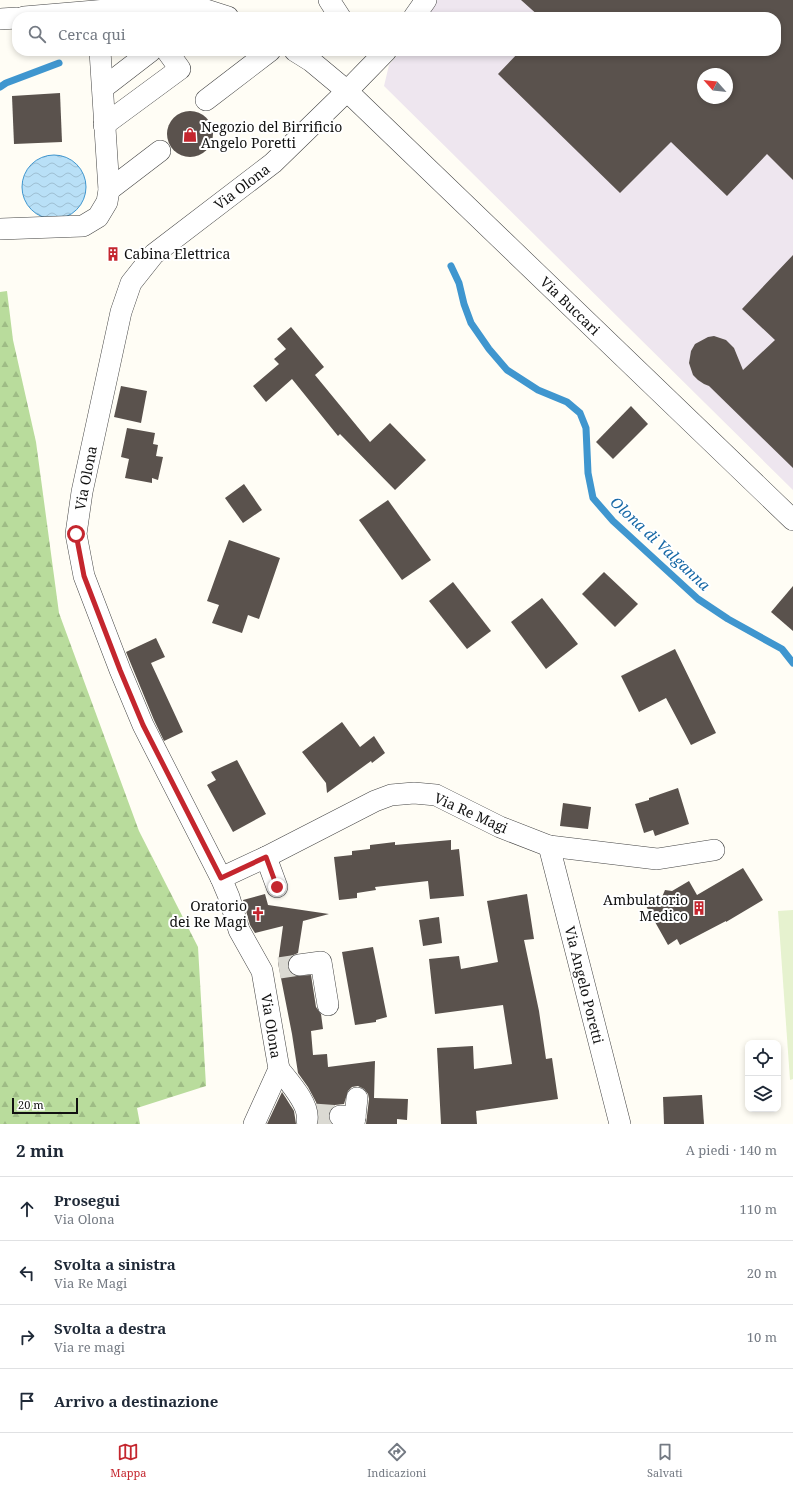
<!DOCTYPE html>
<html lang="it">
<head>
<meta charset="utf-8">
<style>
  body { margin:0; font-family:"Noto Serif",serif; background:#f6f6f7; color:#1f2937 }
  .controls { position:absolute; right:12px; bottom:12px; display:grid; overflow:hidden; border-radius:8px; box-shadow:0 2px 6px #0003 }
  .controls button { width:36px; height:36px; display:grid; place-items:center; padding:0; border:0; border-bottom:1px solid #e0e1e3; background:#fff; color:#1f2937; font:20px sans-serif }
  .compass { position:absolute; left:697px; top:68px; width:36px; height:36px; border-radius:50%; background:#fff; box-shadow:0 2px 6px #0003; rotate:297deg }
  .scale { position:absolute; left:12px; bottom:10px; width:66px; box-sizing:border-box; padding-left:4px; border:2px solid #111; border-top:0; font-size:11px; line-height:14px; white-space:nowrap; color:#111; -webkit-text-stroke:3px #fff; paint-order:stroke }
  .stop { position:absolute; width:12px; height:12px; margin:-9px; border:3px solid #c4262e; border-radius:50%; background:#fff }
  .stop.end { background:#c4262e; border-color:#fff; box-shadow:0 1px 4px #0008 }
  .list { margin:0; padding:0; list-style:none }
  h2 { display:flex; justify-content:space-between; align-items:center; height:52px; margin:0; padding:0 16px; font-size:17px }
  h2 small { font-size:13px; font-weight:400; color:#747a83 }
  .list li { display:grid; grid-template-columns:26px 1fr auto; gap:12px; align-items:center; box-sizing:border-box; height:64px; padding:0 16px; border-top:1px solid #e0e1e3 }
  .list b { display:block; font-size:15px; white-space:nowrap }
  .list p { margin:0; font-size:13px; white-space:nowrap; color:#747a83 }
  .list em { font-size:13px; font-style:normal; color:#747a83 }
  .icon { flex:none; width:22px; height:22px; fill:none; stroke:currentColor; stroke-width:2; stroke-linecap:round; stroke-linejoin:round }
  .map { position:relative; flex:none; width:793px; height:1124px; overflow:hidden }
  .search { position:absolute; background:#fff; box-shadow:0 2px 6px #0003; left:12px; right:12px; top:12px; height:44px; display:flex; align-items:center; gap:10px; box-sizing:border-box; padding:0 14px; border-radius:16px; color:#747a83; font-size:15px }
  .sheet { height:308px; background:#fff }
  nav { display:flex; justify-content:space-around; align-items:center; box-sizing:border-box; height:56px; border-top:1px solid #e0e1e3; background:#fff; font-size:11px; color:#747a83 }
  nav a { display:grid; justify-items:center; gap:2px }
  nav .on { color:#c4262e }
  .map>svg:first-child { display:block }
  .industrial { fill:#eee6ef; fill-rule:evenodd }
  .forest { fill:url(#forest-firs) }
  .pitch { fill:#e6f2cf }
  .water { fill:url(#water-waves); stroke:#3f96cf }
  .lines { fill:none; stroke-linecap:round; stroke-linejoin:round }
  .stream { stroke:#3f96cf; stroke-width:7 }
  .building { fill:#5a524d; fill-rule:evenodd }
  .minor-tunnel { stroke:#dbdad3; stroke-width:21; stroke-dasharray:21 10; stroke-linecap:butt }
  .minor-casing { stroke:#444; stroke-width:22 }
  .minor { stroke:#fff; stroke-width:21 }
  .route { stroke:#c4262e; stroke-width:5 }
  .labels { text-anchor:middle; stroke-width:4; stroke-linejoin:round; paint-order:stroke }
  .poi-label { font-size:14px; fill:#111; stroke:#fff; text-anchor:start }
  .street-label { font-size:14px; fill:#111; stroke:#fff }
  .water-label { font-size:15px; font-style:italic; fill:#1768a6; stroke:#fff }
</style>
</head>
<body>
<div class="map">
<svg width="793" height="1124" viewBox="0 0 793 1124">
  <defs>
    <pattern id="forest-firs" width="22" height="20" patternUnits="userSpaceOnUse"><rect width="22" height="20" fill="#b9dc9c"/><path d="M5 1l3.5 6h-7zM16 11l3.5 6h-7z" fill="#9ebc85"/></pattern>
    <pattern id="water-waves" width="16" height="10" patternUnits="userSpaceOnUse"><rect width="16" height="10" fill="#b9e0f7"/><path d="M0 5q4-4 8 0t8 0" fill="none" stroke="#9ebfd3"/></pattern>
  </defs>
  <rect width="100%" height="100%" fill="#fffdf5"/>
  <!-- industrial -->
  <path class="industrial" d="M435,0H793V490L384,86L389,65L401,51H776V17H425ZM703,74H727V98H703Z"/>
  <!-- forest -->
  <path class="forest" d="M7,291L13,340L36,442L59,613L139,831L198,947L206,1086L137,1108L140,1124H0V292Z"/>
  <!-- pitch -->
  <path class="pitch" d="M793,910V1079L790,1080L778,911Z"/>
  <!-- water -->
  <circle class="water" cx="54" cy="187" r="32"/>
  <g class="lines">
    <!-- stream -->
    <g class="stream">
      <path d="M0,87L6,83L59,63"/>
      <path d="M451,266L459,283L464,304L471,323L489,349L507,370L538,390L567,402L580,413L586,428L588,473L593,498L613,521L698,599L728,619L782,649L793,663"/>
    </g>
  </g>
  <!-- building -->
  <g class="building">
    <path d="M521,0H793V180L767,154L727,196L671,142L620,193L498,74L520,51H776V17H540ZM703,74H727V98H703Z"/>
    <path d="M60,93L62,142L14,144L12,96Z"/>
    <circle cx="190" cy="134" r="23"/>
    <path d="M793,255V468L709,386L704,384L698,380L693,375L689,363L691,351L695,344L708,337L714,336L726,340L734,348L743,370L775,340L742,309Z"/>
    <path d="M291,327L324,367L315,375L370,442L390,423L426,460L395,490L340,434L338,436L292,379L266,402L253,386L279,364L274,359L286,349L277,339Z"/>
    <path d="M121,386L147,391L141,423L114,417Z"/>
    <path d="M631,406L648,424L613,459L596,442Z"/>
    <path d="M127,428L155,433L153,444L158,445L156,456L163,457L158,480L152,478V483L125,478L129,459L121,457Z"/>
    <path d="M244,484L262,510L243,523L225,498Z"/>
    <path d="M388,500L431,560L402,580L359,520Z"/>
    <path d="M229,540L280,558L259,619L248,615L242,633L212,623L219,605L207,601Z"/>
    <path d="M604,572L638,604L615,627L582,594Z"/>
    <path d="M453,582L491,631L467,649L429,601Z"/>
    <path d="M793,586V631L771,612Z"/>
    <path d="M542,598L578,644L546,669L511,622Z"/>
    <path d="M156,638L165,657L151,663L183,732L164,741L154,720L126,652Z"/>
    <path d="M675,649L716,733L691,745L666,698L639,712L621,676Z"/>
    <path d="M342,722L360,747L374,736L385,753L372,763L371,761L327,793L326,783L302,752Z"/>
    <path d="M237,760L266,814L233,832L207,785L216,780L211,772Z"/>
    <path d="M678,788L689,824L655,836L653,830L644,833L635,804L649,800V798Z"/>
    <path d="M563,803L591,807L588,829L560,826Z"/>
    <path d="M451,840V850L459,849L464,896L430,899L428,881L375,887L376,890L357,893V898L339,900L334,857L352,855V851L370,849V845L395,842V845Z"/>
    <path d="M743,868L763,900L726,922V921L680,945L677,939L668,945L646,906L662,897L665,890L672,891L689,881L697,895Z"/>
    <path d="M265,894L268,905L329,914L303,921L298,953L291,956L288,961L287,966L290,973L295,976L311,975L316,1007L321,1014L323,1029L311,1031L313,1055L327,1054L328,1067L375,1061L374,1098L408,1099L407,1120L397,1119V1124H366L369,1099L368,1094L364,1089L358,1086L352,1087L348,1091L344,1104L335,1105L330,1109L328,1116L329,1121L332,1124H318L319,1114L316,1102L308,1087L298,1073L292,1034L278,963L283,926L255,933L250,925L243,900Z"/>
    <path d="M527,894L534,939L524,940L539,1011L546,1059L552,1058L558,1099L476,1111L477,1124H441L437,1048L473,1046L474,1069L512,1064L503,1005L435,1014L429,959L459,956L461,969L498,962L487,901Z"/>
    <path d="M439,917L442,943L423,946L419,920Z"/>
    <path d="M373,947L387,1017L376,1020V1022L355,1025L342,952Z"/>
    <path d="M282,1092L294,1111L296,1124H267Z"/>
    <path d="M702,1095L704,1124H664L663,1097Z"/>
  </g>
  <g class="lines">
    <!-- minor-tunnel -->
    <g class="minor-tunnel">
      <path d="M279,968L299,965"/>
      <path d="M313,1114L340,1116"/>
    </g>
    <defs>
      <g id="minor">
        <path d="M329,0L340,17"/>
        <path d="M24,17L165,5L203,9L228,17"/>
        <path d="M414,17L426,0"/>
        <path d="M0,19L17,18"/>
        <path d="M295,51L311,61L347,91L793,520"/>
        <path d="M103,88L151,51"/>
        <path d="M206,100L270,51"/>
        <path d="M104,125L180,69L167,51"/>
        <path d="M109,190L160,151"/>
        <path d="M0,229L83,226L98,217L107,202L109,190L100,51"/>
        <path d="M549,846L620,1124"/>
        <path d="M266,857L277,887"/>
        <path d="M221,878L266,857L375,801L391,795L414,793L436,795L500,827L549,846L657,859L714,850"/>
        <path d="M299,965L321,962L328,1005"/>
        <path d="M279,1069C288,1081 310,1104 307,1120"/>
        <path d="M340,1116L355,1117L354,1124"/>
        <path d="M355,1117L357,1098"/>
        <path d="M254,1124L279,1069L262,971L239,930L229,897L221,878L143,725L120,670L84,576L76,534L82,492L121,312L131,283L154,254L273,163L347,91L386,51"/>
      </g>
    </defs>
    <!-- minor casing -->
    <use href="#minor" class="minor-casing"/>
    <!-- minor -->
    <use href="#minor" class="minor"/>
  </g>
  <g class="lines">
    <!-- route -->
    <path class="route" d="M76,534L84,576L120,670L143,725L221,878L266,857L277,887"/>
  </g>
  <!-- icons -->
  <defs>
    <symbol id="shop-bare" viewBox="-9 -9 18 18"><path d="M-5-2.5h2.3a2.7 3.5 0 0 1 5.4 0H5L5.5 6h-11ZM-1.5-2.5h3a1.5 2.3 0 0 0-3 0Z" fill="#c4262e" stroke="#fff" stroke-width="2.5" paint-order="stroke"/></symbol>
    <symbol id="building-bare" viewBox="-9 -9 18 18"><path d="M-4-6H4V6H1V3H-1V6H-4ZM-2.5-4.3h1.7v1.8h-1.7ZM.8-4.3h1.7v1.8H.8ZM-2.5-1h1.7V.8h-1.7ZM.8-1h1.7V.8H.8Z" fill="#c4262e" stroke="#fff" stroke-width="2.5" paint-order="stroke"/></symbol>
    <symbol id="church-bare" viewBox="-9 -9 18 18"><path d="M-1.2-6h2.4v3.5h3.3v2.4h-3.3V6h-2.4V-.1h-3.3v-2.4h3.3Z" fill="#c4262e" stroke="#fff" stroke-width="2.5" paint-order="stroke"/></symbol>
  </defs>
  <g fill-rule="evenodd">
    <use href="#shop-bare" x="180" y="125" width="20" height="20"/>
    <use href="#building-bare" x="103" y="244" width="20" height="20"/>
    <use href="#building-bare" x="689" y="898" width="20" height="20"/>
    <use href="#church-bare" x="248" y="904" width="20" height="20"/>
  </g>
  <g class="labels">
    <!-- poi labels -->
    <g class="poi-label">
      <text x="201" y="132">Negozio del Birrificio<tspan x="201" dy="16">Angelo Poretti</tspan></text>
      <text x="124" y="259">Cabina Elettrica</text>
      <text x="688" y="905" text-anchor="end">Ambulatorio<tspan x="688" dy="16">Medico</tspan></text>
      <text x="247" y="911" text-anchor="end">Oratorio<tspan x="247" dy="16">dei Re Magi</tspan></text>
    </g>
    <!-- street labels -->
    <g class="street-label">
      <text transform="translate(242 187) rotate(-37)" y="5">Via Olona</text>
      <text transform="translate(570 306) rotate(44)" y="5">Via Buccari</text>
      <text transform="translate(86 478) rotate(-79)" y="5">Via Olona</text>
      <text transform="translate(471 813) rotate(24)" y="5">Via Re Magi</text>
      <text transform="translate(584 985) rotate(76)" y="5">Via Angelo Poretti</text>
      <text transform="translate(271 1026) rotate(81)" y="5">Via Olona</text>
    </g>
    <!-- water labels -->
    <g class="water-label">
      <text transform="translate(660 544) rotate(43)" y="5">Olona di Valganna</text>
    </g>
  </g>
</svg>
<div class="controls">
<button><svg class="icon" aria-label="locate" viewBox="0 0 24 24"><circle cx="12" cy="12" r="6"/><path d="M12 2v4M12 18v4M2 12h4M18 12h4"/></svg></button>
<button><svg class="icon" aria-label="layers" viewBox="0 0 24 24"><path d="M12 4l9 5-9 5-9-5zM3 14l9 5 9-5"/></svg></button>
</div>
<svg class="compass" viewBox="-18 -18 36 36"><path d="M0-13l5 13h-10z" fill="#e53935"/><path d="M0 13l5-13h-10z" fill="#747a83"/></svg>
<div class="scale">20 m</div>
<div class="stop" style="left:76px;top:534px"></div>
<div class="stop end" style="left:277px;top:887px"></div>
<div class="search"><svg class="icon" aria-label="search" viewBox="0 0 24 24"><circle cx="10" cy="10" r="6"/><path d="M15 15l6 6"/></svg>Cerca qui</div>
</div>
<section class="sheet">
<h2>2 min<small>A piedi · 140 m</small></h2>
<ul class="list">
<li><svg class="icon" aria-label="ahead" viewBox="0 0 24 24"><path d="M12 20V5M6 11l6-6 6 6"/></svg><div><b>Prosegui</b><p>Via Olona</p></div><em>110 m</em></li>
<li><svg class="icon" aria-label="left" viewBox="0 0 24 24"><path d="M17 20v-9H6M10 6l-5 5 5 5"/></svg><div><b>Svolta a sinistra</b><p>Via Re Magi</p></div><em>20 m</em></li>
<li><svg class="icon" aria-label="right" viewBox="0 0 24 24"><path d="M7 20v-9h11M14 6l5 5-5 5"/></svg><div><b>Svolta a destra</b><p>Via re magi</p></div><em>10 m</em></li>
<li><svg class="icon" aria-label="arrive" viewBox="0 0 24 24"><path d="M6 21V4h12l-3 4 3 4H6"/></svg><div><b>Arrivo a destinazione</b></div></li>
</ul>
</section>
<nav>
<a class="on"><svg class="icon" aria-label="map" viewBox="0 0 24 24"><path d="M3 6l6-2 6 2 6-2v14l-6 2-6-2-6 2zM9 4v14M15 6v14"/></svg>Mappa</a>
<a><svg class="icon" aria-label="directions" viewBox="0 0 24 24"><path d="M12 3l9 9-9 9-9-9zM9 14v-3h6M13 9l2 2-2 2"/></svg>Indicazioni</a>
<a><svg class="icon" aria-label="saved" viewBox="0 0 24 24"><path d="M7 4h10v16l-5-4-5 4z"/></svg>Salvati</a>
</nav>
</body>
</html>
